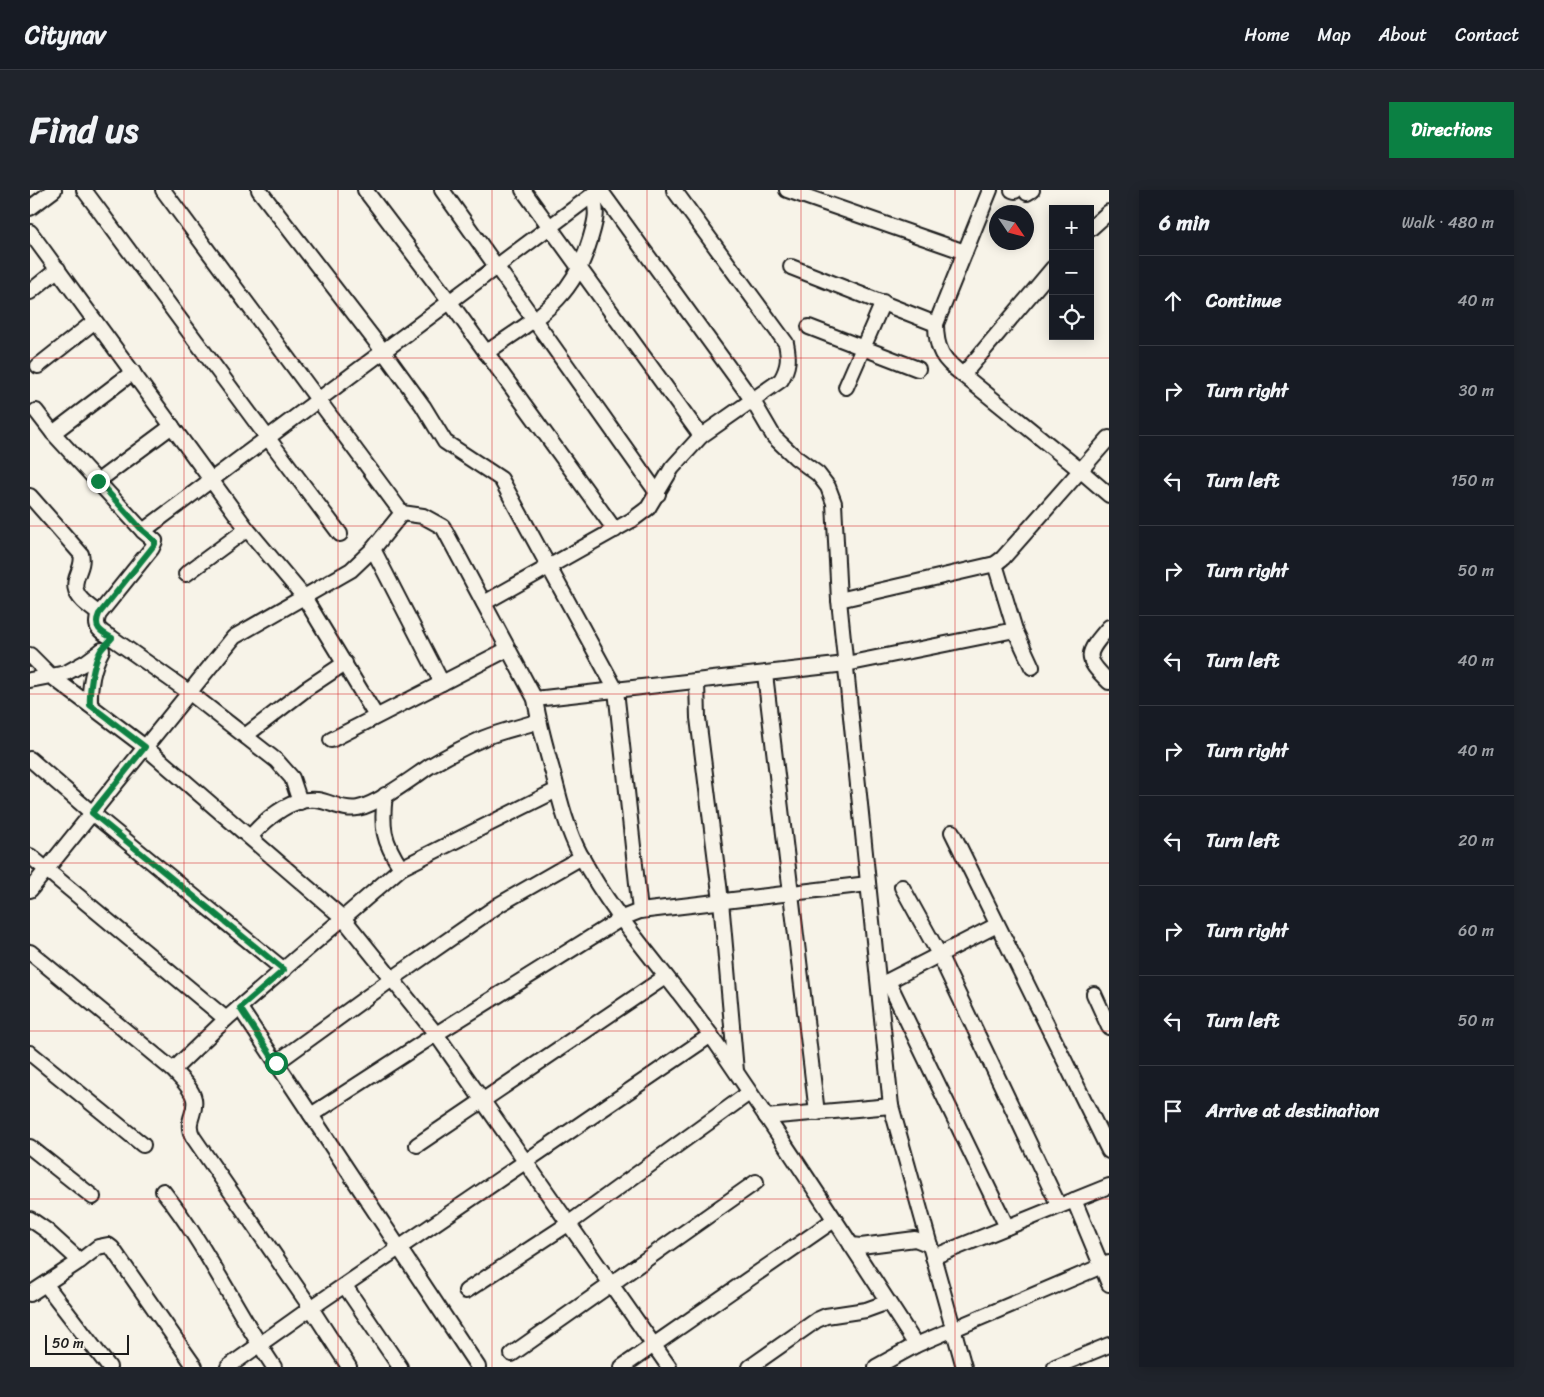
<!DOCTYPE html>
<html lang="en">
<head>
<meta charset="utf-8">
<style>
  body { margin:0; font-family:Sriracha,sans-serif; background:#20242c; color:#f1f3f6 }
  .controls { position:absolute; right:15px; top:15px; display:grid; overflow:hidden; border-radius:0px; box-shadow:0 2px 12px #0003 }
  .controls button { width:45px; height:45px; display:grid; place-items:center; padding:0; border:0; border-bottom:1px solid #363941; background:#171b24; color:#f1f3f6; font:25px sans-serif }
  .compass { position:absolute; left:959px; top:15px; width:45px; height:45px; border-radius:50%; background:#171b24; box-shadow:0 2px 12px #0003; rotate:125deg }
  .scale { position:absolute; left:15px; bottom:12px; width:84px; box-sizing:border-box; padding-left:5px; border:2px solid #1c1c1c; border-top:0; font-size:14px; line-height:18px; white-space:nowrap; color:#1c1c1c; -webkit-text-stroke:4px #f7f3e8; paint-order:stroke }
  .stop { position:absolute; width:15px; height:15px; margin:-11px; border:4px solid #0b8043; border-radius:50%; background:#fff }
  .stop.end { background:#0b8043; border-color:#fff; box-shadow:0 1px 5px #0008 }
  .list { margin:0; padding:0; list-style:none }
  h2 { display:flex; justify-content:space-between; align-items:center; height:65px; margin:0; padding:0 20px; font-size:21px }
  h2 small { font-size:16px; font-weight:400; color:#9ea1a6 }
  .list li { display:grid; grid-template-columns:32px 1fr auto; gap:15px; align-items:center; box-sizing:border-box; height:90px; padding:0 20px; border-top:1px solid #363941 }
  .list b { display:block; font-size:19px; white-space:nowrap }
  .list em { font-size:16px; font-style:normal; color:#9ea1a6 }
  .icon { flex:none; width:28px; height:28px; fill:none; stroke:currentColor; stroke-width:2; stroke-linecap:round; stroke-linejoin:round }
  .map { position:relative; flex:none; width:1079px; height:1177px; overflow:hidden; border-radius:0px }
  header { display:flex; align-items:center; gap:30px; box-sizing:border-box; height:70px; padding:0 25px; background:#171b24; border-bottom:1px solid #363941 }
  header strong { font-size:24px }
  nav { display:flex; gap:28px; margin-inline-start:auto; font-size:18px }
  .intro { display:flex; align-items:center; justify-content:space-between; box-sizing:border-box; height:120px; padding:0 30px }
  h1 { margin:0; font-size:35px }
  .button { padding:12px 22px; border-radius:0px; background:#0b8043; color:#fff; font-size:18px; font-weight:700 }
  main { display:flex; gap:30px; padding:0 30px }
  aside { flex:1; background:#171b24; border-radius:0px; box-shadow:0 2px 12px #0003 }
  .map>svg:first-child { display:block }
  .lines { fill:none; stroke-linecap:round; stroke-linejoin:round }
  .minor-casing { stroke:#1c1c1c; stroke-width:18 }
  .minor { stroke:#f7f3e8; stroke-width:14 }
  .route { stroke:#0b8043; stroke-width:6 }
  .grid { fill:none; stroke:#d62828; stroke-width:1; stroke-opacity:0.55 }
</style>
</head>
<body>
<header>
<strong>Citynav</strong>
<nav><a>Home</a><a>Map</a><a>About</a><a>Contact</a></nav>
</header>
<div class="intro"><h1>Find us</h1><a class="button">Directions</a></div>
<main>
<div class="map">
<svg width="1079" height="1177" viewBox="0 0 1079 1177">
  <rect width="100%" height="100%" fill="#f7f3e8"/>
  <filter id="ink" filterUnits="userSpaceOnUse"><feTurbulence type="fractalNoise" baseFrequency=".02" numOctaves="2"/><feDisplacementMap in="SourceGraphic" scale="10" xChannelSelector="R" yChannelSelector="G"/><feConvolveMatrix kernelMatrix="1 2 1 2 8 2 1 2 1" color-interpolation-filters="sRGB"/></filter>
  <g filter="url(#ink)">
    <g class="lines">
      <defs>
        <g id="minor">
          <path d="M54,0L237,247L310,344"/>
          <path d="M133,0L372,323L393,326L413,337L505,509C509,534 516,559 523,583C530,611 537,640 551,666C586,732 640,786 682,847C752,948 819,1051 886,1155"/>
          <path d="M229,0L353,161L393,216L415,252L471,289L586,500L610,721"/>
          <path d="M335,0L419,111L585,340"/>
          <path d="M412,0L628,304"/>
          <path d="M493,0L671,246L751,190C759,176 759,168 756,153L644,0"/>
          <path d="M570,0L723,211L744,247L765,267L788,284L798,297L804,313L809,410L861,916L934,1177"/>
          <path d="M757,0L935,62"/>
          <path d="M982,0L985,1"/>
          <path d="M997,3L1002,0"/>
          <path d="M0,18L24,0"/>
          <path d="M1060,39L1079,22"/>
          <path d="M0,42L217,339L274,407L346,526"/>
          <path d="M761,77L906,134"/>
          <path d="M1023,78L933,185L1050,280L1079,305"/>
          <path d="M0,102L28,79"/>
          <path d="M779,137L888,179"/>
          <path d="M456,163C505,128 542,112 560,50C565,32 569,23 562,5"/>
          <path d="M8,176L65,131"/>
          <path d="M933,185C913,170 906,160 906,134L960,0"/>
          <path d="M816,197L853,112"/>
          <path d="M6,221L23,243L113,341L125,351L122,358L69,424C63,438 71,442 82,448L160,503L247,571L262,588L270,612"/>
          <path d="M23,243L103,182"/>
          <path d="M68,291L142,236"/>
          <path d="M0,306L51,364C55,377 42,388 46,400C48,410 62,418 69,424"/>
          <path d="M113,341L569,0"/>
          <path d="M343,359L412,493L478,459"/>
          <path d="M965,374L985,440L1002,477"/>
          <path d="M156,384L217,339"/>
          <path d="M809,410L965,374L973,368L1079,248"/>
          <path d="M454,413L602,330L618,318L642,278L671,246"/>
          <path d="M1079,437C1056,464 1053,467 1079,492"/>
          <path d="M0,465L21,486L115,557L313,728L406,844L639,1177"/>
          <path d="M735,484L787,923"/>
          <path d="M0,490L36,483L56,472L71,461"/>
          <path d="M667,492L668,528L691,711L706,881"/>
          <path d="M505,509L816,474L985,440"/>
          <path d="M60,515C59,497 63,476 72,460"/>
          <path d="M215,546L276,499L315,473"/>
          <path d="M301,550L412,493"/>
          <path d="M0,569L62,623L254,780"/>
          <path d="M355,605C351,637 353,651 371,678"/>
          <path d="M922,642L1079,961"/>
          <path d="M220,647C236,629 260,607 287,610C301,612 314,621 328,618C348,614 382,588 400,576C417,566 436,556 454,548C471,541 491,537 509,531"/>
          <path d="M0,666L196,829"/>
          <path d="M872,697L909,764L1029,1016"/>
          <path d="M0,700L204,447L321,380L343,359L372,323"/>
          <path d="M0,762L143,880C150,888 162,898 164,909C167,924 154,931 163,947L281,1118L319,1177"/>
          <path d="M858,791L977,1037"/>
          <path d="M852,794L967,735"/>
          <path d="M1064,804L1079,837"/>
          <path d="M210,818L281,925"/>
          <path d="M0,863L113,955"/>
          <path d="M246,873L362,789L470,714L552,667"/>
          <path d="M143,880L196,829L371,678L527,600"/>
          <path d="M736,927L861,916"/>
          <path d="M387,955L635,787"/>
          <path d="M0,957L63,1007"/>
          <path d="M133,1001C176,1055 205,1119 244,1177"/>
          <path d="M1044,1010L1079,1094"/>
          <path d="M0,1029L16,1040L50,1071"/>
          <path d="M821,1055L831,1056L885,1049L900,1055"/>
          <path d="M903,1067L1079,996"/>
          <path d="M16,1095L79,1177"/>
          <path d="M315,1096L370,1177"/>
          <path d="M436,1101L538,1034L719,903"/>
          <path d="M0,1104L50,1071L68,1057L78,1055L82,1058L165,1177"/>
          <path d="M482,1164L726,992"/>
          <path d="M198,1177L281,1118L681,845"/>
          <path d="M448,1177L281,925L406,844L592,728L610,721L838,694"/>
          <path d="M592,1177L804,1030"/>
          <path d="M720,1177L787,1130L796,1126L836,1120L858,1112"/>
          <path d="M846,1177L886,1155L1079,1073"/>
          <path d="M1025,1177L1079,1155"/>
        </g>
      </defs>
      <!-- minor casing -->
      <use href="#minor" class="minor-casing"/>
      <!-- minor -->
      <use href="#minor" class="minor"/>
    </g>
  </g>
  <g class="lines" filter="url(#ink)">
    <!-- route -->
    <path class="route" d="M68,291L113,341L125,351V354L69,424C63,438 71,442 82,448C79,452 74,456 71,460C63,473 59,500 60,515L115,557L62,623L254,780L210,818L246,873"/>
  </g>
  <!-- grid -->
  <path class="grid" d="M154,0V1177M308,0V1177M462,0V1177M617,0V1177M771,0V1177M925,0V1177M0,168H1079M0,336H1079M0,504H1079M0,673H1079M0,841H1079M0,1009H1079"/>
</svg>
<div class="controls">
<button>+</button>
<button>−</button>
<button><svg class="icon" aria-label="locate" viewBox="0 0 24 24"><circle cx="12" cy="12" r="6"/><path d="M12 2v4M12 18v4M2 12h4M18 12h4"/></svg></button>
</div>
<svg class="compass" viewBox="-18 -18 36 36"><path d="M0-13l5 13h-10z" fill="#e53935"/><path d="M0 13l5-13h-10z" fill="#9ea1a6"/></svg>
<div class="scale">50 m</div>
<div class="stop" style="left:246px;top:873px"></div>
<div class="stop end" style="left:68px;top:291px"></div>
</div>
<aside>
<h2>6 min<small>Walk · 480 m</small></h2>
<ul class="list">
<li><svg class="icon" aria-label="ahead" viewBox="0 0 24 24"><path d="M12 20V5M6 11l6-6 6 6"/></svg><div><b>Continue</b></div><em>40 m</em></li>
<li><svg class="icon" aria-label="right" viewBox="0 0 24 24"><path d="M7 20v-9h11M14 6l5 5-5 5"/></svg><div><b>Turn right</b></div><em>30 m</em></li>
<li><svg class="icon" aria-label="left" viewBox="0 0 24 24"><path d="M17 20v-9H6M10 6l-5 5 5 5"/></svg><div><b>Turn left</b></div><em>150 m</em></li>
<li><svg class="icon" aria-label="right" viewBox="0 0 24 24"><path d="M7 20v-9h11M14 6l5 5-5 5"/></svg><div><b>Turn right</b></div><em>50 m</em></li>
<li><svg class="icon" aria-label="left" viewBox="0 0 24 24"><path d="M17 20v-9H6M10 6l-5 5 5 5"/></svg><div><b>Turn left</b></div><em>40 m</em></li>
<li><svg class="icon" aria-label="right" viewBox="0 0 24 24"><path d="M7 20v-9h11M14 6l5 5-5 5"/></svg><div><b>Turn right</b></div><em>40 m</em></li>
<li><svg class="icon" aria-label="left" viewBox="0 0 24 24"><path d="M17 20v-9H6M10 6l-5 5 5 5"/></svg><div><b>Turn left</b></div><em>20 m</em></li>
<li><svg class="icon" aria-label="right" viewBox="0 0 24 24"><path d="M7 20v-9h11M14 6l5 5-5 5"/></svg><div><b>Turn right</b></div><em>60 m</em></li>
<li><svg class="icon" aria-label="left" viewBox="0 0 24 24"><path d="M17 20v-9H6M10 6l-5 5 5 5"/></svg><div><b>Turn left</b></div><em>50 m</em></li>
<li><svg class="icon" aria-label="arrive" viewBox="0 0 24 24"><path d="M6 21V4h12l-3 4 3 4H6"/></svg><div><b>Arrive at destination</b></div></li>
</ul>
</aside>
</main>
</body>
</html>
